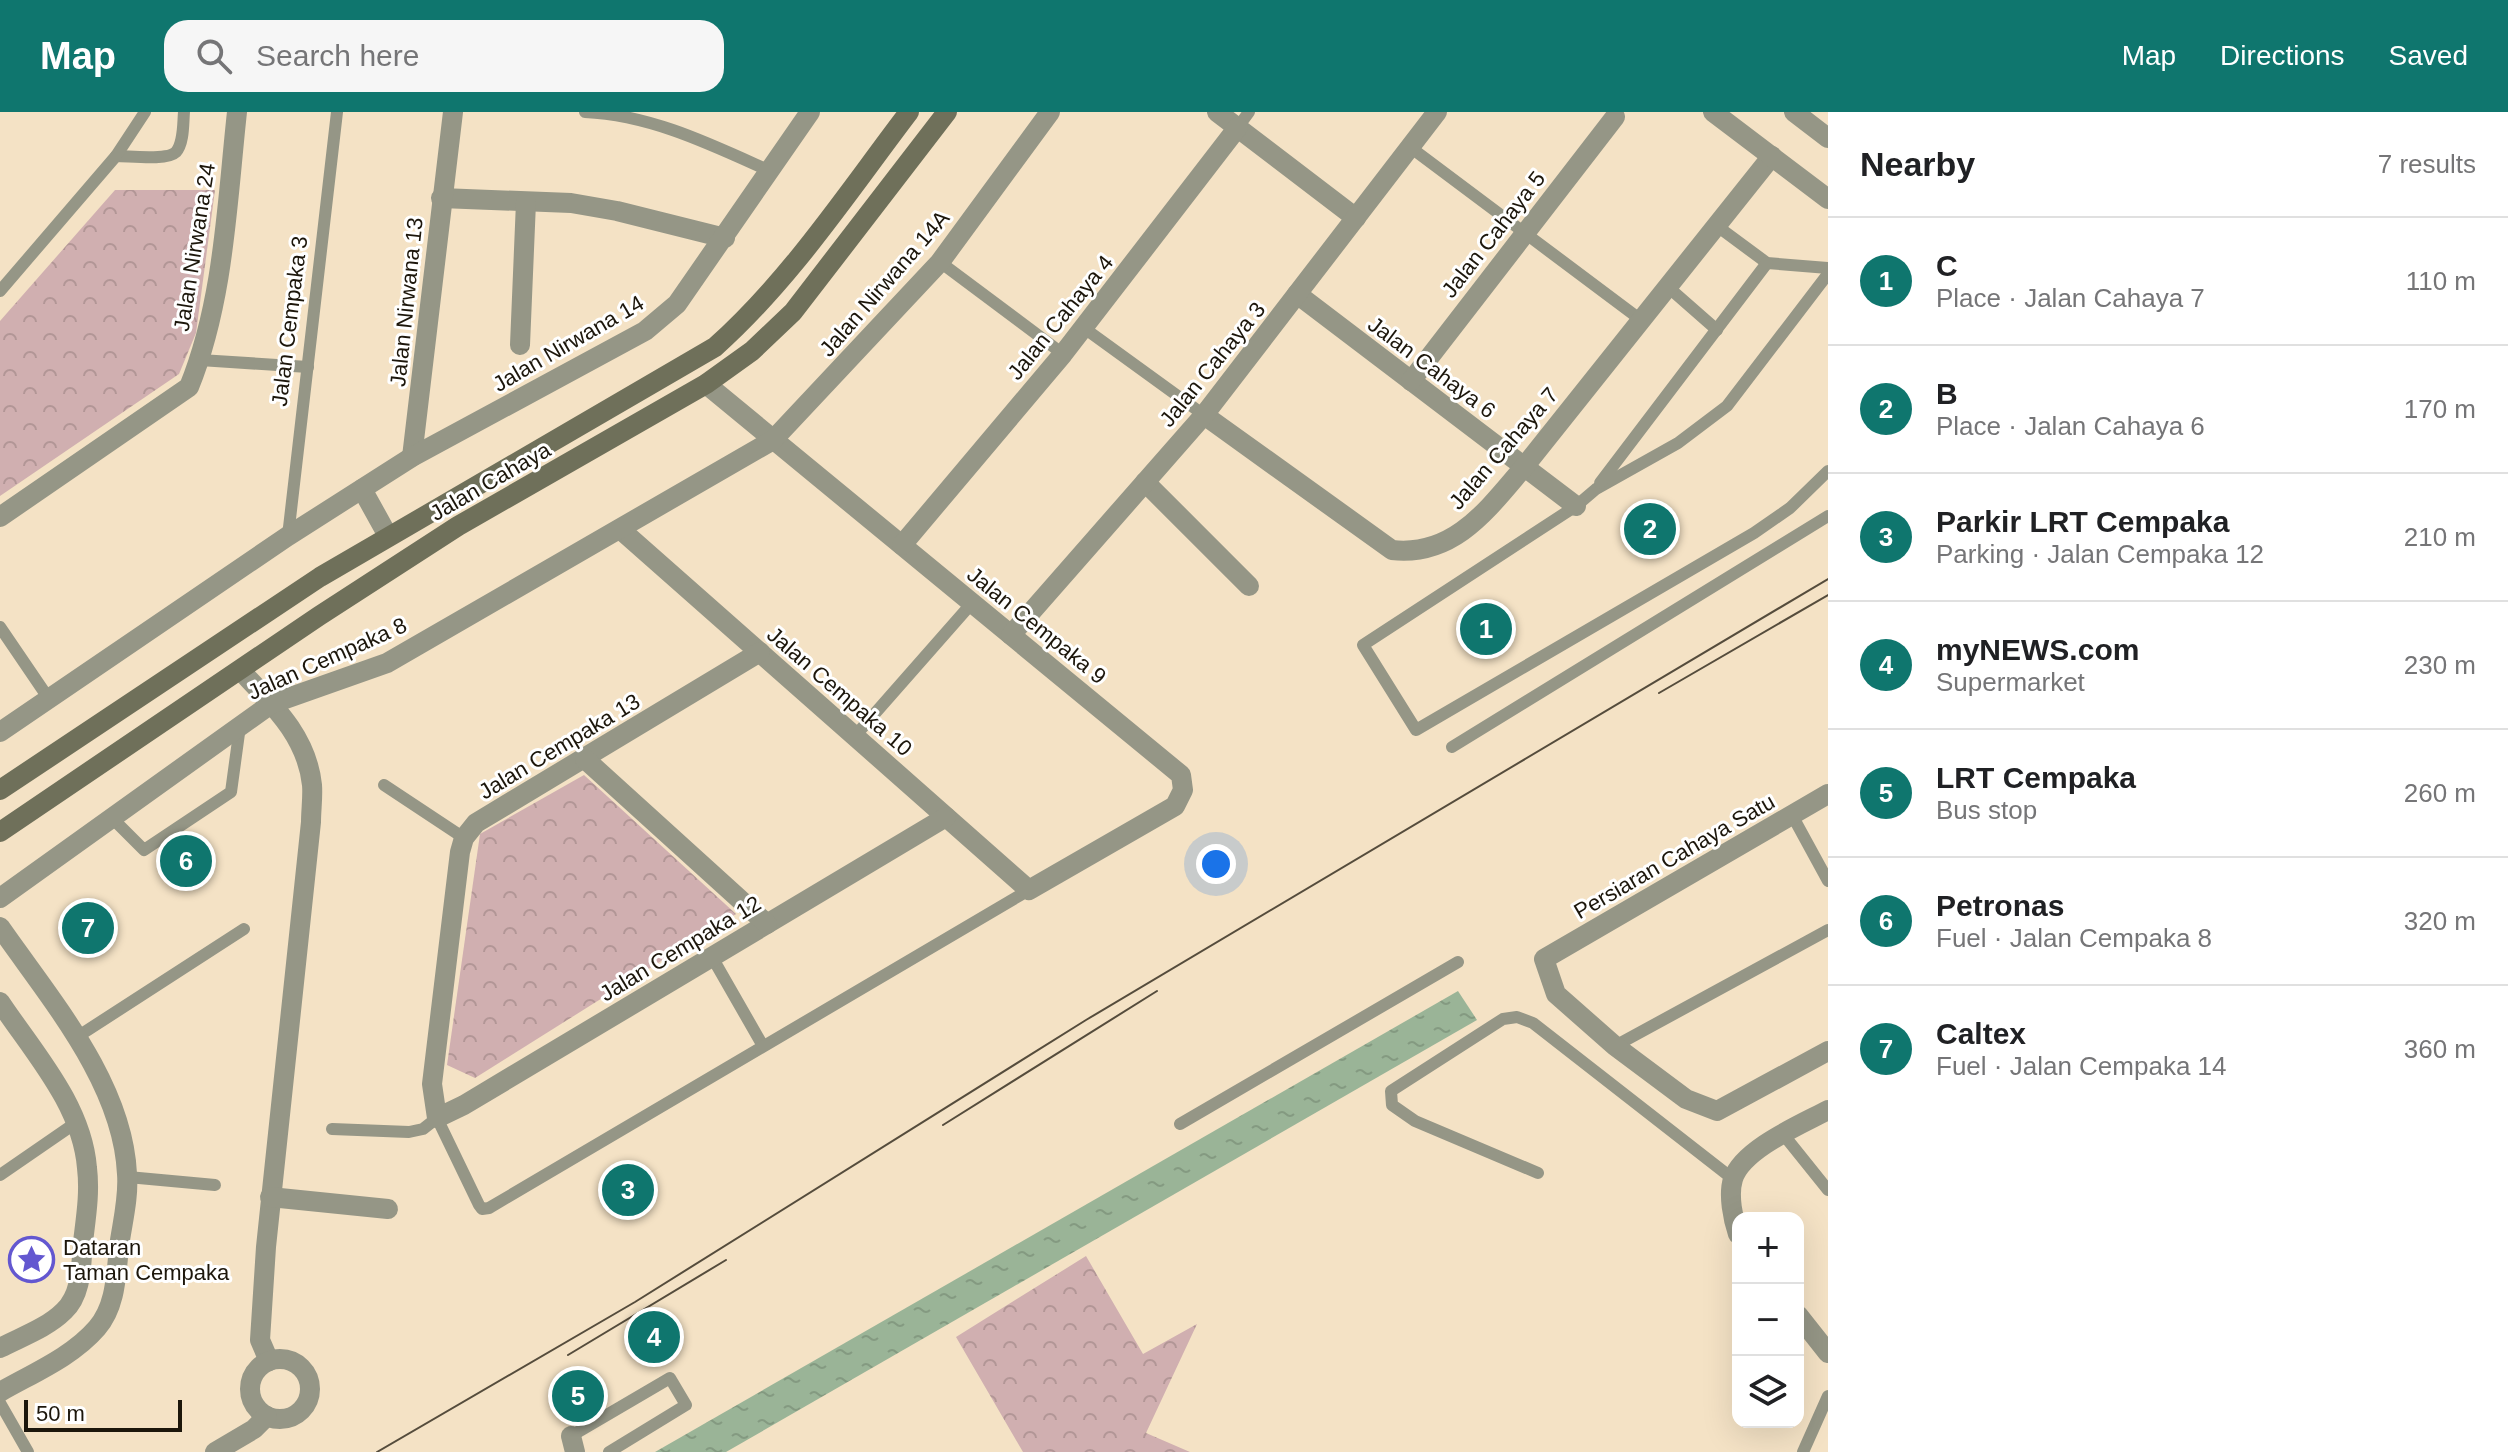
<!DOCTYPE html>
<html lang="en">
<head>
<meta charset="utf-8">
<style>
  body { margin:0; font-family:Arial,sans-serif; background:#f6f6f6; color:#202124 }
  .controls { position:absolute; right:24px; bottom:24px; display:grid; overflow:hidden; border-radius:16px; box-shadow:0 8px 32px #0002 }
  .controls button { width:72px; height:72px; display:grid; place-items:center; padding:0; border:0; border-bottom:2px solid #e0e0e0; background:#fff; color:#202124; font:40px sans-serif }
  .scale { position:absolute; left:24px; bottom:20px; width:158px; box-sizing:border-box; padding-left:8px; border:4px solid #1c160b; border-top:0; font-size:22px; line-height:28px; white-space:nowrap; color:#1c160b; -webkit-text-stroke:6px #fff; paint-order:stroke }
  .you { position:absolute; left:1216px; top:752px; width:28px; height:28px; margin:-20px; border:6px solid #fff; border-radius:50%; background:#1a73e8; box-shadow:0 0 0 12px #1a73e833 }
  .badge { display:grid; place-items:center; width:52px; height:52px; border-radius:50%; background:#0f766e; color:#fff; font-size:26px; font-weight:700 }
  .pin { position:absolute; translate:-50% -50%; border:4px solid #fff; box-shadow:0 2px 8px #0006 }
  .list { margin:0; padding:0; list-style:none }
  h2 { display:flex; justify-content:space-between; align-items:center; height:104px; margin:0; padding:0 32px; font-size:34px }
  h2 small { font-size:26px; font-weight:400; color:#757577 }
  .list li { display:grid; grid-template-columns:52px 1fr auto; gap:24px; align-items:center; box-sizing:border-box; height:128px; padding:0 32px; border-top:2px solid #e0e0e0 }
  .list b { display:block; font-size:30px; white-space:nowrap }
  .list p { margin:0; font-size:26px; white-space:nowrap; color:#757577 }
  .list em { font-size:26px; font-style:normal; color:#757577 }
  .icon { flex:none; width:44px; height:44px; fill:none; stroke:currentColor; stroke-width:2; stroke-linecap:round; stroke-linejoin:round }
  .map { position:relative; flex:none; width:1828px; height:1340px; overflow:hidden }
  header { display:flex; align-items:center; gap:48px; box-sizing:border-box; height:112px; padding:0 40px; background:#0f766e; color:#fff }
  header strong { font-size:38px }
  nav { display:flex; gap:44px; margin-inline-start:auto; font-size:28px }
  .search { width:560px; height:72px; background:#f6f6f6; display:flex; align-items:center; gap:20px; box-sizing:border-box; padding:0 28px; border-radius:24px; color:#757577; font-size:30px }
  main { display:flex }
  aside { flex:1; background:#fff }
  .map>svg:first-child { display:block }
  .park { fill:url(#park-crowns) }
  .water { fill:url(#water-ripples) }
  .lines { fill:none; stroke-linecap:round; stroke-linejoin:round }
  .service { stroke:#959686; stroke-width:12 }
  .minor { stroke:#959686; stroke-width:20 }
  .tertiary { stroke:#959686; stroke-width:20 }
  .secondary { stroke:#6f705a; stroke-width:20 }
  .tram { stroke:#554c3c; stroke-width:2 }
  .labels { text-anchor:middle; stroke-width:6; stroke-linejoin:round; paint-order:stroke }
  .street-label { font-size:22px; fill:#1c160b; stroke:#fff }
  .poi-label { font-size:22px; fill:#1c160b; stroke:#fff; text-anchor:start }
</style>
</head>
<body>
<header>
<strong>Map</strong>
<div class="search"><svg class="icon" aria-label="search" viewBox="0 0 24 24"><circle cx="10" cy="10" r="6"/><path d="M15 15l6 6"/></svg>Search here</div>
<nav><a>Map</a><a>Directions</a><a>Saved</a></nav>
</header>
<main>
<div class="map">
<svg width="1828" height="1340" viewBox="0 0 1828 1340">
  <defs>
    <pattern id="park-crowns" width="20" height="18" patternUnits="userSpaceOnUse" patternTransform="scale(2)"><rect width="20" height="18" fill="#d0afb0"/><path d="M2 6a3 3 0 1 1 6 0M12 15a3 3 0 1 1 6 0" fill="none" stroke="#b29696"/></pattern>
    <pattern id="water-ripples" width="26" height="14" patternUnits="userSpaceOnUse" patternTransform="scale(2)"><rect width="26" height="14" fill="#9ab497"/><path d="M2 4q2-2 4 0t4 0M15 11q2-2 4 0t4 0" fill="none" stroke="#849a81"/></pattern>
  </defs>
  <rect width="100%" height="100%" fill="#f4e2c5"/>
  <!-- park -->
  <g class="park">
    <path d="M115,78H215L196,221L179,262L0,384V209Z"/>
    <path d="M584,663L736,802L475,966L447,953L480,722Z"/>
    <path d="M1086,1144L1143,1242L1197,1212L1146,1321L1190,1340H1023L956,1225Z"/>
  </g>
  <!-- water -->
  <path class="water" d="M1458,879L1477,908L726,1340H655Z"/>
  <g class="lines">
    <!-- service -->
    <g class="service">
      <path d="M585,0C651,3 710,32 770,59"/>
      <path d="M1238,15L1249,0"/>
      <path d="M1410,35L1641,208"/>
      <path d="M116,44C130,44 167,49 176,40C184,31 183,11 184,0"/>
      <path d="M1717,114L1767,151L1828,156"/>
      <path d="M940,150L1063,242"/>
      <path d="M1828,162L1727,294L1678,331L1596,377L1576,394L1363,533L1416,618L1754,421L1790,396L1828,359"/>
      <path d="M1668,175L1717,218"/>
      <path d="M0,179L116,44L145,0"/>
      <path d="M1084,216L1204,303"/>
      <path d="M200,248L308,255"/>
      <path d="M1600,371L1767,151"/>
      <path d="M288,424L337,0"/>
      <path d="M0,515L49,587"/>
      <path d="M855,624L972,491"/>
      <path d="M1452,635L1828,404"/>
      <path d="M384,673L464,726"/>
      <path d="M1792,703L1828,769"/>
      <path d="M112,706L144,738L231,680L240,614"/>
      <path d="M712,845L763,934"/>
      <path d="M77,925L244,817"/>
      <path d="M1615,934L1828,818"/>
      <path d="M1180,1012L1458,850"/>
      <path d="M332,1017L409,1020L423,1017L437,1006L479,1093L482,1097L489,1096L1029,778"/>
      <path d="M1783,1022L1828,1078"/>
      <path d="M1538,1061L1415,1009L1392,993L1391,979L1503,907L1517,905L1533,911L1733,1067"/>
      <path d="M0,1063L77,1010"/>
      <path d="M128,1065L215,1073"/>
      <path d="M0,1291L28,1340"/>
      <path d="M571,1324L670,1266L686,1293L609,1340"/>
      <path d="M1803,1340L1828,1284"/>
    </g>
    <!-- minor -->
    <g class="minor">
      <path d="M1217,0L1356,106"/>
      <path d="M1794,0L1828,26"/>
      <path d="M441,86L571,91L617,99L725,126"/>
      <path d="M1297,182L1576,394"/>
      <path d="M520,233L526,90"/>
      <path d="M1411,269L1615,5"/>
      <path d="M1204,303L1392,438C1454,445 1488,397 1524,355L1772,44"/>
      <path d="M412,345L453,0"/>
      <path d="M1145,370L1249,474"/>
      <path d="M362,377L388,424"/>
      <path d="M0,405L189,275C224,189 227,91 237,0"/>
      <path d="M620,417L1029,778L1175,694L1183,678L1181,663L706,272"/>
      <path d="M902,433L1063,242L1238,15"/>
      <path d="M1011,523L1204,303L1437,0"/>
      <path d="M760,540L476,711L464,726L460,740L432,972L437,1006L464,993L946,705"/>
      <path d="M241,559C272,592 307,624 312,673C313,685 311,698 311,710L266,1135L260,1228L269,1249"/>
      <path d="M0,620L288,424L412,345L645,219L677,192L810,0"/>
      <path d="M585,647L767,812"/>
      <path d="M1828,682L1544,847L1556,882L1615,934L1686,987L1717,999L1828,939"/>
      <path d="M0,786L271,592L387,551L773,328L940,150L1050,0"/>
      <path d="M0,815C50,887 123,971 127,1062C129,1086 122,1112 119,1135C116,1163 116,1194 97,1216C72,1245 33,1261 0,1280"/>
      <path d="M0,890C34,941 82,993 87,1056C90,1081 86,1105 83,1130C81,1153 82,1182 64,1199C47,1216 21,1225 0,1236"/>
      <path d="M270,1085L388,1097"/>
      <path d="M1738,1122C1733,1107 1728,1083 1733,1067C1742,1037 1802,1012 1828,998"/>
      <path d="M1798,1203L1828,1241"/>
      <circle cx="280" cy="1277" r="30"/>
      <path d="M571,1324L575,1340"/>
      <path d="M215,1340L254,1317L267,1304"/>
    </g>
    <!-- tertiary -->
    <path class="tertiary" d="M1713,0L1828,87"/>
    <!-- secondary -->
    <g class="secondary">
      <path d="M0,678L320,465L715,235C791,167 848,80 909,0"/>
      <path d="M0,720L319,504L458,414L706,272L752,239L793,200L947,0"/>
    </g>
    <!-- tram -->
    <g class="tram">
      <path d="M1659,581L1828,483"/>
      <path d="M943,1013L1157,879"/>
      <path d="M568,1243L726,1148"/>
      <path d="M377,1340L635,1190L1086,908L1828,467"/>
    </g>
  </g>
  <!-- icons -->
  <defs>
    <symbol id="sight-ring" viewBox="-11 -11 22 22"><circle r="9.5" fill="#fff" stroke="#6357d0" stroke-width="1.5"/><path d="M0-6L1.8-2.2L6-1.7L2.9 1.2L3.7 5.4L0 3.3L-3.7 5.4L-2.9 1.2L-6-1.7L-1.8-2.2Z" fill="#6357d0"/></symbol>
  </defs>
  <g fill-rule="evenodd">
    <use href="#sight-ring" x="6" y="1122" width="51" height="51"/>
  </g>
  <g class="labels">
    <!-- street labels -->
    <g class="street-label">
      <text transform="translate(1493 122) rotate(-52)" y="8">Jalan Cahaya 5</text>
      <text transform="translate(194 135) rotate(-81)" y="8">Jalan Nirwana 24</text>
      <text transform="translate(884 171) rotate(-49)" y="8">Jalan Nirwana 14A</text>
      <text transform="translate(406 190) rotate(-84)" y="8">Jalan Nirwana 13</text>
      <text transform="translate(1060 205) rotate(-51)" y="8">Jalan Cahaya 4</text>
      <text transform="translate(289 209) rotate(-83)" y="8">Jalan Cempaka 3</text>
      <text transform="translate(568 231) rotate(-30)" y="8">Jalan Nirwana 14</text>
      <text transform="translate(1212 252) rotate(-51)" y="8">Jalan Cahaya 3</text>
      <text transform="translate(1432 255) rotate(37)" y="8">Jalan Cahaya 6</text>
      <text transform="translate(1503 336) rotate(-49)" y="8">Jalan Cahaya 7</text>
      <text transform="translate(490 369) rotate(-30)" y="8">Jalan Cahaya</text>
      <text transform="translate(1037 513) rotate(39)" y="8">Jalan Cempaka 9</text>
      <text transform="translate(327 546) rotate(-24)" y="8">Jalan Cempaka 8</text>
      <text transform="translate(840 579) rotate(41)" y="8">Jalan Cempaka 10</text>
      <text transform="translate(559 634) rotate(-31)" y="8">Jalan Cempaka 13</text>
      <text transform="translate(1674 744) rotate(-30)" y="8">Persiaran Cahaya Satu</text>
      <text transform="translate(680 836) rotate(-31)" y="8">Jalan Cempaka 12</text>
    </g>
    <!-- poi labels -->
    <g class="poi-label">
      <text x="63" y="1143">Dataran<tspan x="63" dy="25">Taman Cempaka</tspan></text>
    </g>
  </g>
</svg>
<div class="controls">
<button>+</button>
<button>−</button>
<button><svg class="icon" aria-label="layers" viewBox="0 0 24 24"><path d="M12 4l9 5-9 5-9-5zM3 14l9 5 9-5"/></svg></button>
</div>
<div class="scale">50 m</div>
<div class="you"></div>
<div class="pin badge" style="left:1486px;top:517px">1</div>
<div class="pin badge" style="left:1650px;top:417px">2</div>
<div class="pin badge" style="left:628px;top:1078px">3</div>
<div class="pin badge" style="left:654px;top:1225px">4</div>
<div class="pin badge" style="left:578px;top:1284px">5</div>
<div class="pin badge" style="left:186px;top:749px">6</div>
<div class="pin badge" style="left:88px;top:816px">7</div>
</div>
<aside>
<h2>Nearby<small>7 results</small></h2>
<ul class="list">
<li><span class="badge">1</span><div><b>C</b><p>Place · Jalan Cahaya 7</p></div><em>110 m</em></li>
<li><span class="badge">2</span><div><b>B</b><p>Place · Jalan Cahaya 6</p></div><em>170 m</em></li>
<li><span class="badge">3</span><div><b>Parkir LRT Cempaka</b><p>Parking · Jalan Cempaka 12</p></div><em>210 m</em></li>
<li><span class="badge">4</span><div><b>myNEWS.com</b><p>Supermarket</p></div><em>230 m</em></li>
<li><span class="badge">5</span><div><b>LRT Cempaka</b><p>Bus stop</p></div><em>260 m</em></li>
<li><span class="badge">6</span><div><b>Petronas</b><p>Fuel · Jalan Cempaka 8</p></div><em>320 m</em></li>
<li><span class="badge">7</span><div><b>Caltex</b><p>Fuel · Jalan Cempaka 14</p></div><em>360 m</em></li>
</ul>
</aside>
</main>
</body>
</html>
